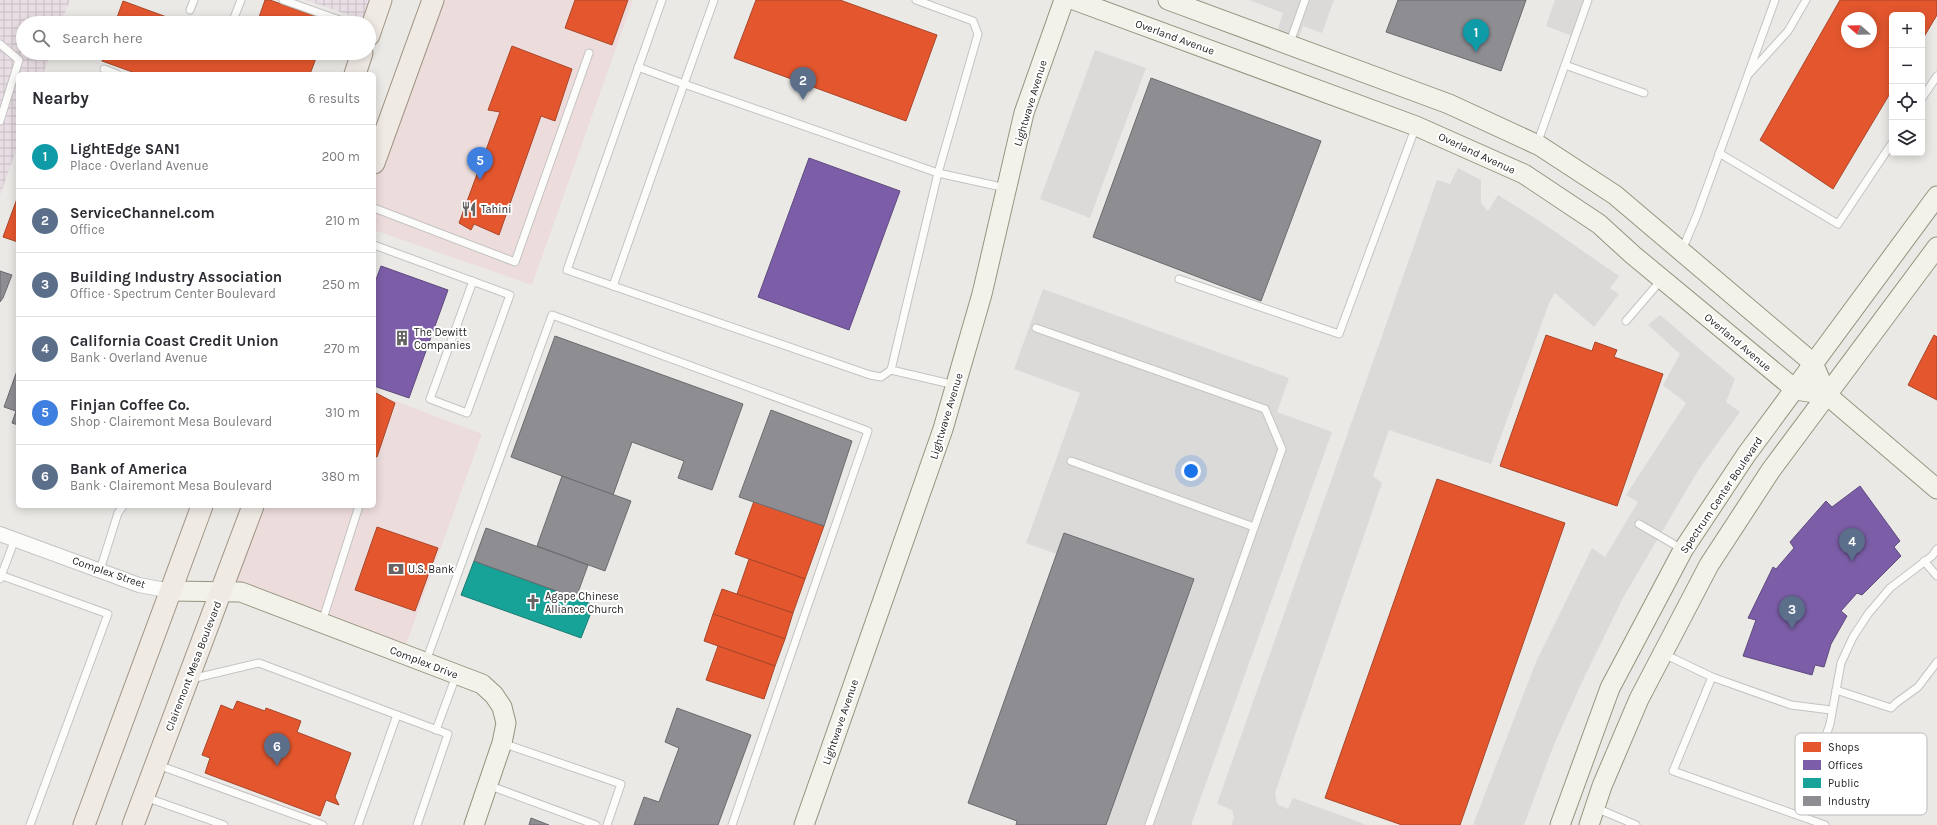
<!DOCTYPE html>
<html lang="en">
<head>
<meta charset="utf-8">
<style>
  body { margin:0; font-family:Karla,sans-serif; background:#f2f2f3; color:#2b2b33 }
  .controls { position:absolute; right:12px; top:12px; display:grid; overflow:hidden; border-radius:6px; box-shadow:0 2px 10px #0003 }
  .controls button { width:36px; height:36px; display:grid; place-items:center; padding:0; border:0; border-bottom:1px solid #e1e1e2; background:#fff; color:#2b2b33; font:20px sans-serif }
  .compass { position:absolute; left:1841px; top:12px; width:36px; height:36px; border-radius:50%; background:#fff; box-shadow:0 2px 10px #0003; rotate:290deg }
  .you { position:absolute; left:1191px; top:471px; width:14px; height:14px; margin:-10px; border:3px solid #fff; border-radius:50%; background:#1a73e8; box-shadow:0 0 0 6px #1a73e833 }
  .badge { display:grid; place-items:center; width:26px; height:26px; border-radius:50%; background:#ea580c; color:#fff; font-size:13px; font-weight:700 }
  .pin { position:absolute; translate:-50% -33px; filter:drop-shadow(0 1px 2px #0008) }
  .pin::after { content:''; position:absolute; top:21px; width:14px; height:12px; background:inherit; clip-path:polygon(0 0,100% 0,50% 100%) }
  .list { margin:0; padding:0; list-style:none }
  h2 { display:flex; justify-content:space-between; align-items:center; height:52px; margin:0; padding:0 16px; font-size:17px }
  h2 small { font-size:13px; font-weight:400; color:#7c7c81 }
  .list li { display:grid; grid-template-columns:26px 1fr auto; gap:12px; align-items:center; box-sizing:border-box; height:64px; padding:0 16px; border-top:1px solid #e1e1e2 }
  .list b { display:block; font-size:15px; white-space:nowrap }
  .list p { margin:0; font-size:13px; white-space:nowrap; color:#7c7c81 }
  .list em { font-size:13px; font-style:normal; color:#7c7c81 }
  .icon { flex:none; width:22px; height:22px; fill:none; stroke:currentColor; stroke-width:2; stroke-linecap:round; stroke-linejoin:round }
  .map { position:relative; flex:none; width:1937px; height:825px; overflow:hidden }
  .search { position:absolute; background:#fff; box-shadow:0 2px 10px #0003; left:16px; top:16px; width:360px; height:44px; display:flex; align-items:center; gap:10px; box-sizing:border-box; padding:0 14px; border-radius:22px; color:#7c7c81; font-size:15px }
  .panel { position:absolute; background:#fff; box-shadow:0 2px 10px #0003; left:16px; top:72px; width:360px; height:436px; border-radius:6px }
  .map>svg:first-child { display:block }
  .commercial { fill:#eddcdc }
  .industrial { fill:url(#industrial-grid) }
  .parking { fill:#dbdad9 }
  .shops { fill:#e4572e; stroke:#a84629; fill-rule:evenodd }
  .offices { fill:#7b5ea7; stroke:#5f4a7e }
  .public { fill:#17a398; stroke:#197b73 }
  .industry { fill:#8d8d92; stroke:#6b6b6f }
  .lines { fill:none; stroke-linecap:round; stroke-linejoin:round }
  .lane-casing { stroke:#c4c3c2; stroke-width:9 }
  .street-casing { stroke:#c4c3c2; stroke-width:16 }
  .secondary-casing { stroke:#94947e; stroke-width:21 }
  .primary-casing { stroke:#a19584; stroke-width:23 }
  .lane { stroke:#fcfcfb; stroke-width:7 }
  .street { stroke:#fcfcfb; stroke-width:14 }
  .secondary { stroke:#f3f2ea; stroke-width:19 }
  .primary { stroke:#efeae4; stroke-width:21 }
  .labels { text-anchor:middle; stroke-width:4; stroke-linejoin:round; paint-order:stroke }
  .street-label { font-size:11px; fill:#1d1d1d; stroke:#fff }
  .poi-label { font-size:11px; fill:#1d1d1d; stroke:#fff; text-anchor:start }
  .key { fill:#fff; stroke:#bbb; stroke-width:1 }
  .key-label { font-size:11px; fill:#1d1d1d }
</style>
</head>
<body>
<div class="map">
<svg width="1937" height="825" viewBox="0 0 1937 825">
  <defs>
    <pattern id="industrial-grid" width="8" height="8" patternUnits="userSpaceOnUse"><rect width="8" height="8" fill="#e9dee5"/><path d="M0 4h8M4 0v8" fill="none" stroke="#c7bec4"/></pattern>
  </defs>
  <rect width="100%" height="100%" fill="#ebe9e6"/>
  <!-- commercial -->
  <g class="commercial">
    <path d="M438,0H633L532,285L374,230V178Z"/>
    <path d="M374,393L482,434L405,647L232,580L258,506H374Z"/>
  </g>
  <!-- industrial -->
  <g class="industrial">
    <path d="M0,0H70L61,23H23V53H51L43,74H18V145L0,196Z"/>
    <path d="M306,0H377L369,22Z"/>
  </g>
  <!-- parking -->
  <g class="parking">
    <path d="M1249,0H1334L1322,33L1303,26L1296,47L1275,39L1283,13Z"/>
    <path d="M1555,0H1588L1575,37L1546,26Z"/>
    <path d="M1095,50L1146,68L1090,218L1040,199Z"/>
    <path d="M1458,168L1481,180V203L1488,211L1498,195L1541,222L1619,276L1610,288L1619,294L1594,327L1555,293L1549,303L1491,464L1389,430L1373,476L1382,483L1275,793L1277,804L1288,809L1293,798L1367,825H1231L1234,818L1232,810L1217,804L1437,180L1450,184Z"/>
    <path d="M1043,289L1289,378L1277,412L1332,432L1191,825H1103L1184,600L1026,543L1080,393L1014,369Z"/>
    <path d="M1660,315L1735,379L1726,402L1740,412L1699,469L1624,596L1582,682L1553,747L1524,825H1473L1536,662L1592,548L1605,557L1638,502L1626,495L1686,403L1663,385L1680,354L1648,325Z"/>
  </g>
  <!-- shops -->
  <g class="shops">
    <path d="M265,0H270L329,21V23H257Z"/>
    <path d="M575,0H628L612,45L565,28Z"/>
    <path d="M756,0H840L937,35L906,121L734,58Z"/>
    <path d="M1840,0H1937V15L1922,40V15H1892V90L1833,189L1760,140ZM1847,18H1871V42H1847Z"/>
    <path d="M123,1L183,23H115Z"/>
    <path d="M512,46L572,69L555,121L541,116L499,235L474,224L471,230L459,223L500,112L488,110Z"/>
    <path d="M104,53H318L310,74H138L102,61Z"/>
    <path d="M18,196V242L3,237Z"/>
    <path d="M1546,335L1592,351L1595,342L1617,350L1614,357L1663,374L1617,506L1500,466Z"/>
    <path d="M1934,335L1937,337V400L1908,385Z"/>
    <path d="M374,392L395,403L377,457L374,456Z"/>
    <path d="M1437,479L1565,523L1460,825H1402L1325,798Z"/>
    <path d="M754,501L824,526L805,579L735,554Z"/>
    <path d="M377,527L438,548L415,611L355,590Z"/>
    <path d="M749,559L805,579L793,613L737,594Z"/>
    <path d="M722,589L793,613L785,639L713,614Z"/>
    <path d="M713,614L785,639L775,666L704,641Z"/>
    <path d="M718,646L775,666L764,699L706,680Z"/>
    <path d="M237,701L265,711L266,708L301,721L297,732L351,753L335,797L339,805L326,800L320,816L205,773L210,758L202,755L221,705L233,710Z"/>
  </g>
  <!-- offices -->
  <g class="offices">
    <path d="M809,158L900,191L849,330L758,297Z"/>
    <path d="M381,266L448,290L409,398L374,386V285Z"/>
    <path d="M1860,486L1900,541L1894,547L1901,556L1862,595L1857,593L1841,611L1847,616L1831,644L1824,667L1815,665L1812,675L1743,656L1756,620L1748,618L1773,567L1776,569L1794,548L1790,542L1826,501L1832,507Z"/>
  </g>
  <!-- public -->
  <path class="public" d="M474,561L594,605L581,638L461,595Z"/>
  <!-- industry -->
  <g class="industry">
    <path d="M1398,0H1526L1501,71L1386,32Z"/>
    <path d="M1151,78L1321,141L1261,301L1093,237Z"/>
    <path d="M0,271L12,275L3,298L0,302Z"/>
    <path d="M555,336L743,404L712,490L678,478L684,461L632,442L613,495L511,457Z"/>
    <path d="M18,368V425L12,423L16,411L4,407Z"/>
    <path d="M771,410L852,441L824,526L739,497Z"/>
    <path d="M562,476L631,501L605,571L537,546Z"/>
    <path d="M486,528L588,565L576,598L474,561Z"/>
    <path d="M1064,533L1194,579L1106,825H1016L1017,821L968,803Z"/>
    <path d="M677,708L751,735L718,825H634L644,797L659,802L679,748L665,742Z"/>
    <path d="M531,818L549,825H529Z"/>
  </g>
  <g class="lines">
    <defs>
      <g id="lane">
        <path d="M283,0L348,23"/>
        <path d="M662,0L567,270L870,375L881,377L891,370"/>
        <path d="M714,0L684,84L938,173L978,34L973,21L916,0"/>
        <path d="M190,10L194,0"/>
        <path d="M232,23L241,0"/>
        <path d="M0,44L19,60L0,121"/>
        <path d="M1289,45L1305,0"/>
        <path d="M1565,65L1644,93"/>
        <path d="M104,69L117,74"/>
        <path d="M1749,74L1788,31L1806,0"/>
        <path d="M1922,98L1937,76"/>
        <path d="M1537,144L1588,0"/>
        <path d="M1719,153L1838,224L1892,143"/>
        <path d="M374,208L515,262L589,53"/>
        <path d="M374,245L510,295L467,413L430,399L473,281"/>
        <path d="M1682,250L1697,215L1775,0"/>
        <path d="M1179,279L1339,334L1416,126"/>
        <path d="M613,286L684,84L638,67"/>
        <path d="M1626,321L1662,279"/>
        <path d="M1036,328L1265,409L1282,449L1149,825"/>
        <path d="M955,385L891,370L938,173L1006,188"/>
        <path d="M1071,461L1254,527"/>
        <path d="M1639,524L1682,549"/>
        <path d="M1924,561L1937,576"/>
        <path d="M100,570L118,513L123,506"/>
        <path d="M0,575L108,614L30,825"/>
        <path d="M0,579L15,539"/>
        <path d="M322,622L359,506"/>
        <path d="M1664,654L1712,677L1673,771L1825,825"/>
        <path d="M426,661L552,315L868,431L732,825"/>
        <path d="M1712,677L1791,705L1831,710"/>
        <path d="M191,679L259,663L397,715"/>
        <path d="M1836,690L1891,708L1896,703L1918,687L1937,662"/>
        <path d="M436,730L456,676"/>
        <path d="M502,743L621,784L607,825"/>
        <path d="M158,765L323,825"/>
        <path d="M488,785L596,825"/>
        <path d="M145,797L224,825"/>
        <path d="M1596,808L1636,825"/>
        <path d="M1798,815L1830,724L1841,663L1853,637L1868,614L1890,588L1932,556L1937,549"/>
        <path d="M358,825L397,715L448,734L417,825"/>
      </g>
      <path id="street" d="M0,534L139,585L171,591"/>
      <g id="secondary">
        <path d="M1074,0L1416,126L1524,174L1599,224L1633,255L1796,390L1827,395"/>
        <path d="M1168,0L1449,104L1540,146L1615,195L1813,363L1827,395L1937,489"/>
        <path d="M171,591L241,592L482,684L494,695L502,707L506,723L502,743L474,825"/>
        <path d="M804,825L943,429L982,294L1024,113L1064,0"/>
        <path d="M1560,825L1610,688L1683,550L1746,455L1937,196"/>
        <path d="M1589,825L1602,786L1639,699L1709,565L1771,470L1937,247"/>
      </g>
      <g id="primary">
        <path d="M369,35L381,0"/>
        <path d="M355,74L362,53"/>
        <path d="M374,163L433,0"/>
        <path d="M84,825L202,506"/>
        <path d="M133,825L253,506"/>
      </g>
    </defs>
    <!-- lane casing -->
    <use href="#lane" class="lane-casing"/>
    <!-- street casing -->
    <use href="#street" class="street-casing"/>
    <!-- secondary casing -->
    <use href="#secondary" class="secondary-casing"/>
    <!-- primary casing -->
    <use href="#primary" class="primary-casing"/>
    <!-- lane -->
    <use href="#lane" class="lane"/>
    <!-- street -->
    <use href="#street" class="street"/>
    <!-- secondary -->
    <use href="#secondary" class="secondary"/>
    <!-- primary -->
    <use href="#primary" class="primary"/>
  </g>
  <!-- icons -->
  <defs>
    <symbol id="restaurant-bare" viewBox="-9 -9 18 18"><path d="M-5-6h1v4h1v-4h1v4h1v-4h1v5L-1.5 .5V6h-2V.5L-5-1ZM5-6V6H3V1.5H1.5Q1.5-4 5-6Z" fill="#656463" stroke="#fff" stroke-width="2.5" paint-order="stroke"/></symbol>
    <symbol id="building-bare" viewBox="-9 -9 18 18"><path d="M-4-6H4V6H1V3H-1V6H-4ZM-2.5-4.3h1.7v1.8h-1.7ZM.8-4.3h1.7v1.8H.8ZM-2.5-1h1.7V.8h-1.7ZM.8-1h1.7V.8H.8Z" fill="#656463" stroke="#fff" stroke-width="2.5" paint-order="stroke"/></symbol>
    <symbol id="bank-bare" viewBox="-9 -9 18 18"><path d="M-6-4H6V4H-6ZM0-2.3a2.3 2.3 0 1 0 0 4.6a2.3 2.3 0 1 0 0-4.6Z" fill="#656463" stroke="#fff" stroke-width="2.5" paint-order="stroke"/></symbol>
    <symbol id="church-bare" viewBox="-9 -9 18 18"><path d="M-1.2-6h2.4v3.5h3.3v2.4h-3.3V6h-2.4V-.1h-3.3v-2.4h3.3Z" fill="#656463" stroke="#fff" stroke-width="2.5" paint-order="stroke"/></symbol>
  </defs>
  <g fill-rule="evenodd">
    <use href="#restaurant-bare" x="458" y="198" width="22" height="22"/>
    <use href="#building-bare" x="391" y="327" width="22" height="22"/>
    <use href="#bank-bare" x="385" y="558" width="22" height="22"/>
    <use href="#church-bare" x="522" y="591" width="22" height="22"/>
  </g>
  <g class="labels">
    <!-- street labels -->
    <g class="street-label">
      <text transform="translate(1175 37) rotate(20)" y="4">Overland Avenue</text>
      <text transform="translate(1030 103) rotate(-73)" y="4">Lightwave Avenue</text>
      <text transform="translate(1477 153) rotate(25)" y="4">Overland Avenue</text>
      <text transform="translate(1738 342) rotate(40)" y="4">Overland Avenue</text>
      <text transform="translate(946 416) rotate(-73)" y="4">Lightwave Avenue</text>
      <text transform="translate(1721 495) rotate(-56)" y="4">Spectrum Center Boulevard</text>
      <text transform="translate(109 572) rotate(19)" y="4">Complex Street</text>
      <text transform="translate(424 662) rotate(21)" y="4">Complex Drive</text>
      <text transform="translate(193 666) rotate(-69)" y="4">Clairemont Mesa Boulevard</text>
      <text transform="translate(840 722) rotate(-71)" y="4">Lightwave Avenue</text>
    </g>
    <!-- poi labels -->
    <g class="poi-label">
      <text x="481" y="213">Tahini</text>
      <text x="414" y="336">The Dewitt<tspan x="414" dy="13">Companies</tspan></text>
      <text x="408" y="573">U.S. Bank</text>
      <text x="545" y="600">Agape Chinese<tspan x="545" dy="13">Alliance Church</tspan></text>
    </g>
  </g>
  <!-- legend -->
  <rect x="1795" y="733" width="132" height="82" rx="6" class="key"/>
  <rect x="1803" y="742" width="18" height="10" fill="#e4572e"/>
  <rect x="1803" y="760" width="18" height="10" fill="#7b5ea7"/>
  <rect x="1803" y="778" width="18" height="10" fill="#17a398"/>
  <rect x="1803" y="796" width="18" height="10" fill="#8d8d92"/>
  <g class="key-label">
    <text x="1828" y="751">Shops</text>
    <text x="1828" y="769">Offices</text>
    <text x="1828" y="787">Public</text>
    <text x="1828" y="805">Industry</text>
  </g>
</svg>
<div class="controls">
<button>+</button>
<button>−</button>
<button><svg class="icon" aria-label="locate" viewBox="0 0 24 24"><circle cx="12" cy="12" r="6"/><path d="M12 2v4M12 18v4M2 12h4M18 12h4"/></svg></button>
<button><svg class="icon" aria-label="layers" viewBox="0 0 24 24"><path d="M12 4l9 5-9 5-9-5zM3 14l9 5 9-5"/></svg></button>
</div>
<svg class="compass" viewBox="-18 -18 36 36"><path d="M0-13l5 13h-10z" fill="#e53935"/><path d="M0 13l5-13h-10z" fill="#7c7c81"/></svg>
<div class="you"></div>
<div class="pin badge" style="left:1476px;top:52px;background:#0f9aa8">1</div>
<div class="pin badge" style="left:803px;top:100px;background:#5c6f8a">2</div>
<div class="pin badge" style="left:1792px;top:629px;background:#5c6f8a">3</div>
<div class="pin badge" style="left:1852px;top:561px;background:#5c6f8a">4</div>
<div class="pin badge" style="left:480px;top:180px;background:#3f7fe0">5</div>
<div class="pin badge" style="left:277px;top:766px;background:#5c6f8a">6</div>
<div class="search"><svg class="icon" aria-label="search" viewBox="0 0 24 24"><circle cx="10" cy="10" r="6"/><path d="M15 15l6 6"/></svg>Search here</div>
<section class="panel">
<h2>Nearby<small>6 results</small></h2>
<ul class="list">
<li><span class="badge" style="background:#0f9aa8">1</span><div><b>LightEdge SAN1</b><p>Place · Overland Avenue</p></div><em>200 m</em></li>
<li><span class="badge" style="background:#5c6f8a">2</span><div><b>ServiceChannel.com</b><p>Office</p></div><em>210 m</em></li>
<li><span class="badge" style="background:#5c6f8a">3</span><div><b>Building Industry Association</b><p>Office · Spectrum Center Boulevard</p></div><em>250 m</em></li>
<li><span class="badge" style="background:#5c6f8a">4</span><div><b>California Coast Credit Union</b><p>Bank · Overland Avenue</p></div><em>270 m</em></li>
<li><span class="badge" style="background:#3f7fe0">5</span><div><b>Finjan Coffee Co.</b><p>Shop · Clairemont Mesa Boulevard</p></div><em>310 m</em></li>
<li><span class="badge" style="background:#5c6f8a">6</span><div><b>Bank of America</b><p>Bank · Clairemont Mesa Boulevard</p></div><em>380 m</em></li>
</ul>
</section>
</div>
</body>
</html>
